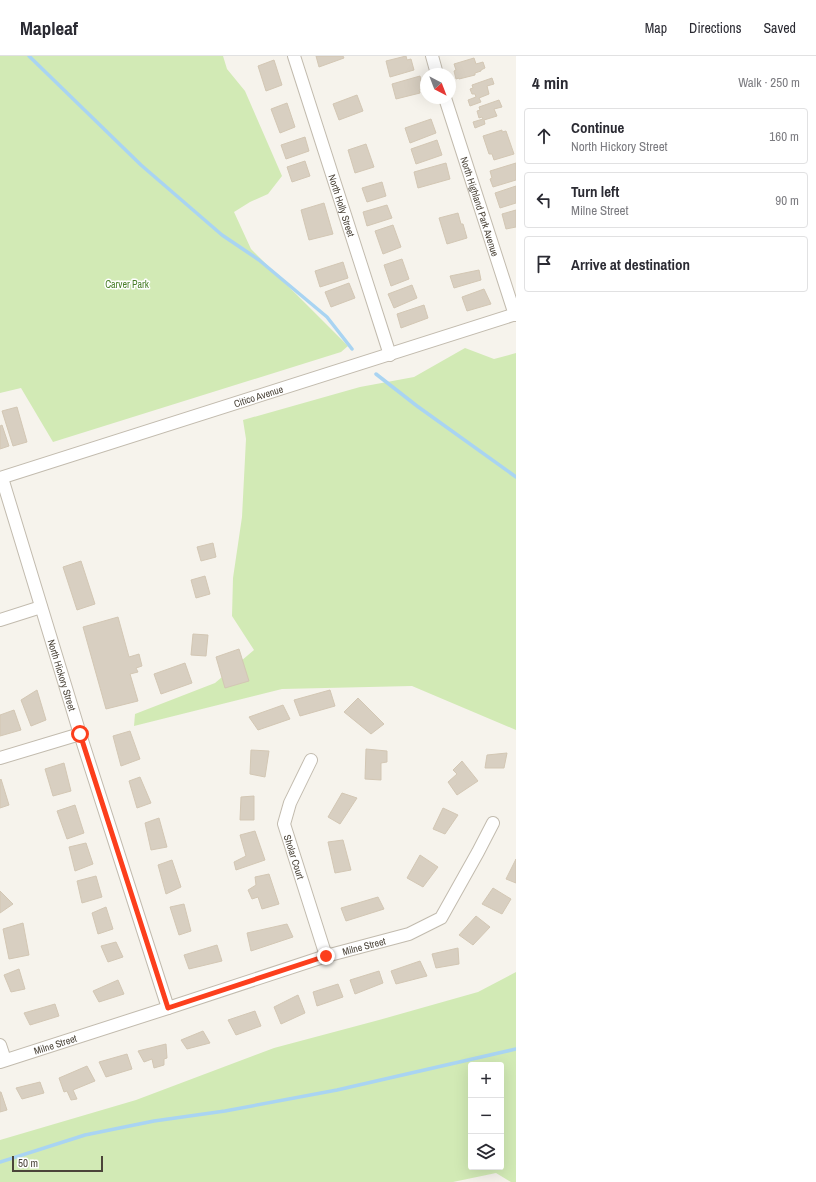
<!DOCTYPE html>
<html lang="en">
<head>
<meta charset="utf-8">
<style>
  body { margin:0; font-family:"Archivo Narrow",sans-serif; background:#f2f2f3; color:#2b2b33 }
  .controls { position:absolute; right:12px; bottom:12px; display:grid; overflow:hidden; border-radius:4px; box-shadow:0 4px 16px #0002 }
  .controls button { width:36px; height:36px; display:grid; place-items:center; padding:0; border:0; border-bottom:1px solid #e1e1e2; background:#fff; color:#2b2b33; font:20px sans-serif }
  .compass { position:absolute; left:420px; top:12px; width:36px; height:36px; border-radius:50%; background:#fff; box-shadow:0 4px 16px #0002; rotate:138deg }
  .scale { position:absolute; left:12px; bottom:10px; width:91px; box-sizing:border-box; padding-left:4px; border:2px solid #4b4439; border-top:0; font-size:11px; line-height:14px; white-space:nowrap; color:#4b4439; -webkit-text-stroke:3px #fff; paint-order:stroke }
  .stop { position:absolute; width:12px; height:12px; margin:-9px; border:3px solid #fc3f1d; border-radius:50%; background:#fff }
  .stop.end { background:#fc3f1d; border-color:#fff; box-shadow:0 1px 4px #0008 }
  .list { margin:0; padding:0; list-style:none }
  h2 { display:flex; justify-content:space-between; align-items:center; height:52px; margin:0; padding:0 16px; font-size:17px }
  h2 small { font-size:13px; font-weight:400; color:#7c7c81 }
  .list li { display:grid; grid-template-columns:26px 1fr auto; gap:12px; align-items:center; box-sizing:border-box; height:56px; margin:0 8px 8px; padding:0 8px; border:1px solid #e1e1e2; border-radius:4px }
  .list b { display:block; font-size:15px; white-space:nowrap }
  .list p { margin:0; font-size:13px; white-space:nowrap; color:#7c7c81 }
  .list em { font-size:13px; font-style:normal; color:#7c7c81 }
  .icon { flex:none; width:22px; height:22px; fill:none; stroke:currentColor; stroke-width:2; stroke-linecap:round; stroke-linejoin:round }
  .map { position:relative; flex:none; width:516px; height:1126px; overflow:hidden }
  header { display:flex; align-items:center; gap:24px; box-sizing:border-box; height:56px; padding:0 20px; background:#fff; border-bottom:1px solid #e1e1e2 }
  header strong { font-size:19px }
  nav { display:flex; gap:22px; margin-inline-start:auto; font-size:14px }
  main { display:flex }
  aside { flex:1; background:#fff }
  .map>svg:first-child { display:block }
  .green { fill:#d2eab5; fill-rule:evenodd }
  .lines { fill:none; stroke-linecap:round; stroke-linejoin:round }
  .stream { stroke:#a9d4f2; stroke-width:3.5 }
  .building { fill:#d8cfc1; stroke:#d3c7b4 }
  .minor-casing { stroke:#c2bbae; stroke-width:14 }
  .minor { stroke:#fff; stroke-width:12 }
  .route { stroke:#fc3f1d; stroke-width:5 }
  .labels { text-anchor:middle; stroke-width:3; stroke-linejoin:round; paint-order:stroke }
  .street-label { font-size:10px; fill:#4b4439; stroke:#fff }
  .park-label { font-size:10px; fill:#4a7f2a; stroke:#fff }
</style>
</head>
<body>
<header>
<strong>Mapleaf</strong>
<nav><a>Map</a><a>Directions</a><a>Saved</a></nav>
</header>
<main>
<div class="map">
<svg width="516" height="1126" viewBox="0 0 516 1126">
  <rect width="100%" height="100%" fill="#f6f3ec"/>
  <!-- green -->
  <g class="green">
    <path d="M0,0H223L227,13L245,35L282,120L268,138L250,146L234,156L251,193L348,290L341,296L53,386L21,332L0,337Z"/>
    <path d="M465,292L494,303L516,297V674L412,630L282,633L134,670L135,658L215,627L254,594L232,560L233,522L242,461L246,383L243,364L360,331L414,321Z"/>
    <path d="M516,916V1126H511L496,1117L453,1126H0V1084L136,1044L274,992L379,964L478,936ZM471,1009H501V1111H471Z"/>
  </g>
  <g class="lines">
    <!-- stream -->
    <g class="stream">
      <path d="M29,0L141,109L222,179L259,204L327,261L352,293"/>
      <path d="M376,318L417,350L516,421"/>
      <path d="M0,1106L85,1079L154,1065L225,1055L337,1034L516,993"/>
    </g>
  </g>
  <!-- building -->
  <g class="building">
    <path d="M316,0H343L344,2L319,11Z"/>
    <path d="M406,0L407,4L411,3L414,14L390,21L386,5Z"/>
    <path d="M474,2L476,8L483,6L485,12L481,14V15L475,17V19L459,23V22L456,23L454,15L456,14L454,8Z"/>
    <path d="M274,4L282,29L266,35L258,10Z"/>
    <path d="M420,20L423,33L419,34L420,37L396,43L392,28Z"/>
    <path d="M492,22L494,28L487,30L489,38L479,42L481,46L470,50L468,44L476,41L475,38H472L470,33L473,32L472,29Z"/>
    <path d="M357,39L363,55L339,64L333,48Z"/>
    <path d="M499,44L502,51L494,53L497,60L484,64L485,68L475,72L473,66L483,63L482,61L479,62L477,55L480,54L479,51Z"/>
    <path d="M287,47L295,71L280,77L271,53Z"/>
    <path d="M431,63L436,77L410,87L405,72Z"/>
    <path d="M502,74V76L506,75L514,98L494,104L492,98H489L483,80Z"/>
    <path d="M305,81L309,95L286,103L281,89Z"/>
    <path d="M437,84L442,99L416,108L411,93Z"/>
    <path d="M366,88L374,111L355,117L348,94Z"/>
    <path d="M305,105L310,120L292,126L287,111Z"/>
    <path d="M446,107L450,123L418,132L414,116Z"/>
    <path d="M516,107V124L493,131L490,123L492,122L490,115Z"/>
    <path d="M382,126L386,140L367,146L362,132Z"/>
    <path d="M516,130V147L500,152L495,137Z"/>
    <path d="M324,147L333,178L309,184L301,154Z"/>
    <path d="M387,149L392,162L367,170L363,156Z"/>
    <path d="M516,154V171L506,173L502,158Z"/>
    <path d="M458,157L461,168H463L467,182L447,188L439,162Z"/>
    <path d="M393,169L401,191L383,198L375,175Z"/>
    <path d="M402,203L409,223L391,230L384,209Z"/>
    <path d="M343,206L348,222L320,231L315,215Z"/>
    <path d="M479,214L481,224L454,232L450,220Z"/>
    <path d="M349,227L355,242L331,251L325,236Z"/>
    <path d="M412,229L417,242L394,252L388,238Z"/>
    <path d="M484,233L491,248L467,255L462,241Z"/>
    <path d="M424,249L428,262L401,272L397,258Z"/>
    <path d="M17,351L27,386L13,390L2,355Z"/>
    <path d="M2,369L9,390L0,393V370Z"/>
    <path d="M213,487L216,501L201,505L197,491Z"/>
    <path d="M81,505L95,548L77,554L63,511Z"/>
    <path d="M205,520L210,538L196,542L191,524Z"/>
    <path d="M118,561L129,601L139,598L142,610L136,612L138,616L130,618L138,645L106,653L83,571Z"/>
    <path d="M193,578L208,579L206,600L191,599Z"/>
    <path d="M239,593L249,625L225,632L216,601Z"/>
    <path d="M185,607L192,627L161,638L154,618Z"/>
    <path d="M37,634L46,664L31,670L21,644Z"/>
    <path d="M330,634L335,650L300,660L294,644Z"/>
    <path d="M358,642L384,668L371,678L344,656Z"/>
    <path d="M283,649L290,663L258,674L249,661Z"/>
    <path d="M14,654L21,674L0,680V659Z"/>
    <path d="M130,675L140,703L121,710L113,680Z"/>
    <path d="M366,693L387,695V706L381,707V724L365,723Z"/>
    <path d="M251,694L269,695L265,721L250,718Z"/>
    <path d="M507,697L504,712H485L487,699Z"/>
    <path d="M462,705L478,725L457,739L448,726L457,718L453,714Z"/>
    <path d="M64,707L71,735L53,740L45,713Z"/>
    <path d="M140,721L151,747L137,752L129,725Z"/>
    <path d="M1,723L9,749L0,752V724Z"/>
    <path d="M342,737L357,742L340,768L328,761Z"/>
    <path d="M254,740V764H240L241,741Z"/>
    <path d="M75,749L84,777L67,783L57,755Z"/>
    <path d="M443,752L458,759L445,778L433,773Z"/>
    <path d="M159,762L167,791L151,794L145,767Z"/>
    <path d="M255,775L265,804L236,814L234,806L246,800L240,779Z"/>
    <path d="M343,784L351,814L335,817L328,786Z"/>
    <path d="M86,787L93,808L75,815L69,791Z"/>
    <path d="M420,799L438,811L423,831L407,822Z"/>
    <path d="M516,803V827L506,823Z"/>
    <path d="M172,804L181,831L166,838L158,809Z"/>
    <path d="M269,818L279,848L262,853L258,841L252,843L248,834L256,829L255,821Z"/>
    <path d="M96,820L102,841L82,847L77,825Z"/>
    <path d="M493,832L511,843L502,858L482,848Z"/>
    <path d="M0,835L13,848L0,857Z"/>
    <path d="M378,841L384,853L346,865L341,852Z"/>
    <path d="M184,848L191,875L179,879L170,851Z"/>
    <path d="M106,851L113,873L98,878L92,857Z"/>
    <path d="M476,860L490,871L473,889L459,879Z"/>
    <path d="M23,867L29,899L9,903L3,873Z"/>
    <path d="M287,868L293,881L251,895L247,877Z"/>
    <path d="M116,886L123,901L108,906L101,890Z"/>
    <path d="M217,889L222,905L189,913L184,899Z"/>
    <path d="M458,892L459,908L436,912L432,898Z"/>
    <path d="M420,905L427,920L396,928L391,915Z"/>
    <path d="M19,913L25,933L11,936L4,919Z"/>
    <path d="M379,915L383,927L355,938L350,924Z"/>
    <path d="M118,924L124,938L99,946L93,935Z"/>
    <path d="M338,928L343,941L317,950L313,936Z"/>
    <path d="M298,939L305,957L281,968L274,951Z"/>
    <path d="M55,948L59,960L30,969L24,957Z"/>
    <path d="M255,955L261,970L236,979L228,964Z"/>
    <path d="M203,975L210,987L187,993L181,984Z"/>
    <path d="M166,988L167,1002L164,1003V1009L154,1012L152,1003L144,1006L138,995Z"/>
    <path d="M127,998L132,1013L106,1021L99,1006Z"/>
    <path d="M87,1010L95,1025L73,1034L77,1043L71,1044L67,1035L64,1036L59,1022Z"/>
    <path d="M40,1026L44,1037L22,1043L16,1032Z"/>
    <path d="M0,1036H1L7,1054L0,1056Z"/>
  </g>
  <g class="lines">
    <defs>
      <g id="minor">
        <path id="s1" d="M294,0L390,299"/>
        <path d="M432,0L437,18"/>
        <path id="s2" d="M445,42L515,259"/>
        <path id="s3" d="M0,422L516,258"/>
        <path id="s4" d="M2,422L80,678L168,952"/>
        <path d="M0,564L41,551"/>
        <path d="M0,702L80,678"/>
        <path id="s5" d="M311,704L290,747L284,768L326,900"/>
        <path d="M0,989L5,1004"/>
        <path id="s6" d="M0,1006L168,952L326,900L409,878L441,862L478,796L493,767"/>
      </g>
    </defs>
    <!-- minor casing -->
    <use href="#minor" class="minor-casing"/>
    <!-- minor -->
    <use href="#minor" class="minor"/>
  </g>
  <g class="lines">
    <!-- route -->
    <path class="route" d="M80,678L168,952L326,900"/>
  </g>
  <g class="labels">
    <!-- street labels -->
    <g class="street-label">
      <text dy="4" stroke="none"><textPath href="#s1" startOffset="157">North Holly Street</textPath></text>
      <text dy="4" stroke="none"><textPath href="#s2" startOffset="114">North Highland Park Avenue</textPath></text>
      <text dy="4" stroke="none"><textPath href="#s3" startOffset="271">Citico Avenue</textPath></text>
      <text dy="4" stroke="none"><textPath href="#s4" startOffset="206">North Hickory Street</textPath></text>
      <text dy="4" stroke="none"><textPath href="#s5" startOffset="104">Sholar Court</textPath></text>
      <text dy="4" stroke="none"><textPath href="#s6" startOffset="382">Milne Street</textPath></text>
      <text dy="4" stroke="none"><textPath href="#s6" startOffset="58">Milne Street</textPath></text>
    </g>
    <!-- park labels -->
    <g class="park-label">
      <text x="127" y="232">Carver Park</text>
    </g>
  </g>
</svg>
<div class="controls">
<button>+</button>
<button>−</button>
<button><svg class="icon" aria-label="layers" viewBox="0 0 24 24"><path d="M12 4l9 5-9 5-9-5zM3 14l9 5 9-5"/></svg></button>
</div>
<svg class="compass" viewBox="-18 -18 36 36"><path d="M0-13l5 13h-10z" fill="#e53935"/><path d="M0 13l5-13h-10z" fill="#7c7c81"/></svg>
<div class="scale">50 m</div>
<div class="stop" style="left:80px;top:678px"></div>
<div class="stop end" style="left:326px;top:900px"></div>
</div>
<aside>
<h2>4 min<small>Walk · 250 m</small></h2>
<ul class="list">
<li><svg class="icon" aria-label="ahead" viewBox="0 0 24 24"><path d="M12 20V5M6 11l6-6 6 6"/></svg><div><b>Continue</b><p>North Hickory Street</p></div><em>160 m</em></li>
<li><svg class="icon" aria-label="left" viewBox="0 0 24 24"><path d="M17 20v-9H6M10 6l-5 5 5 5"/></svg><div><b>Turn left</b><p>Milne Street</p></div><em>90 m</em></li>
<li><svg class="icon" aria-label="arrive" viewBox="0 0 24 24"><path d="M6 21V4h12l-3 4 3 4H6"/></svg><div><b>Arrive at destination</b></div></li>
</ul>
</aside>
</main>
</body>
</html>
